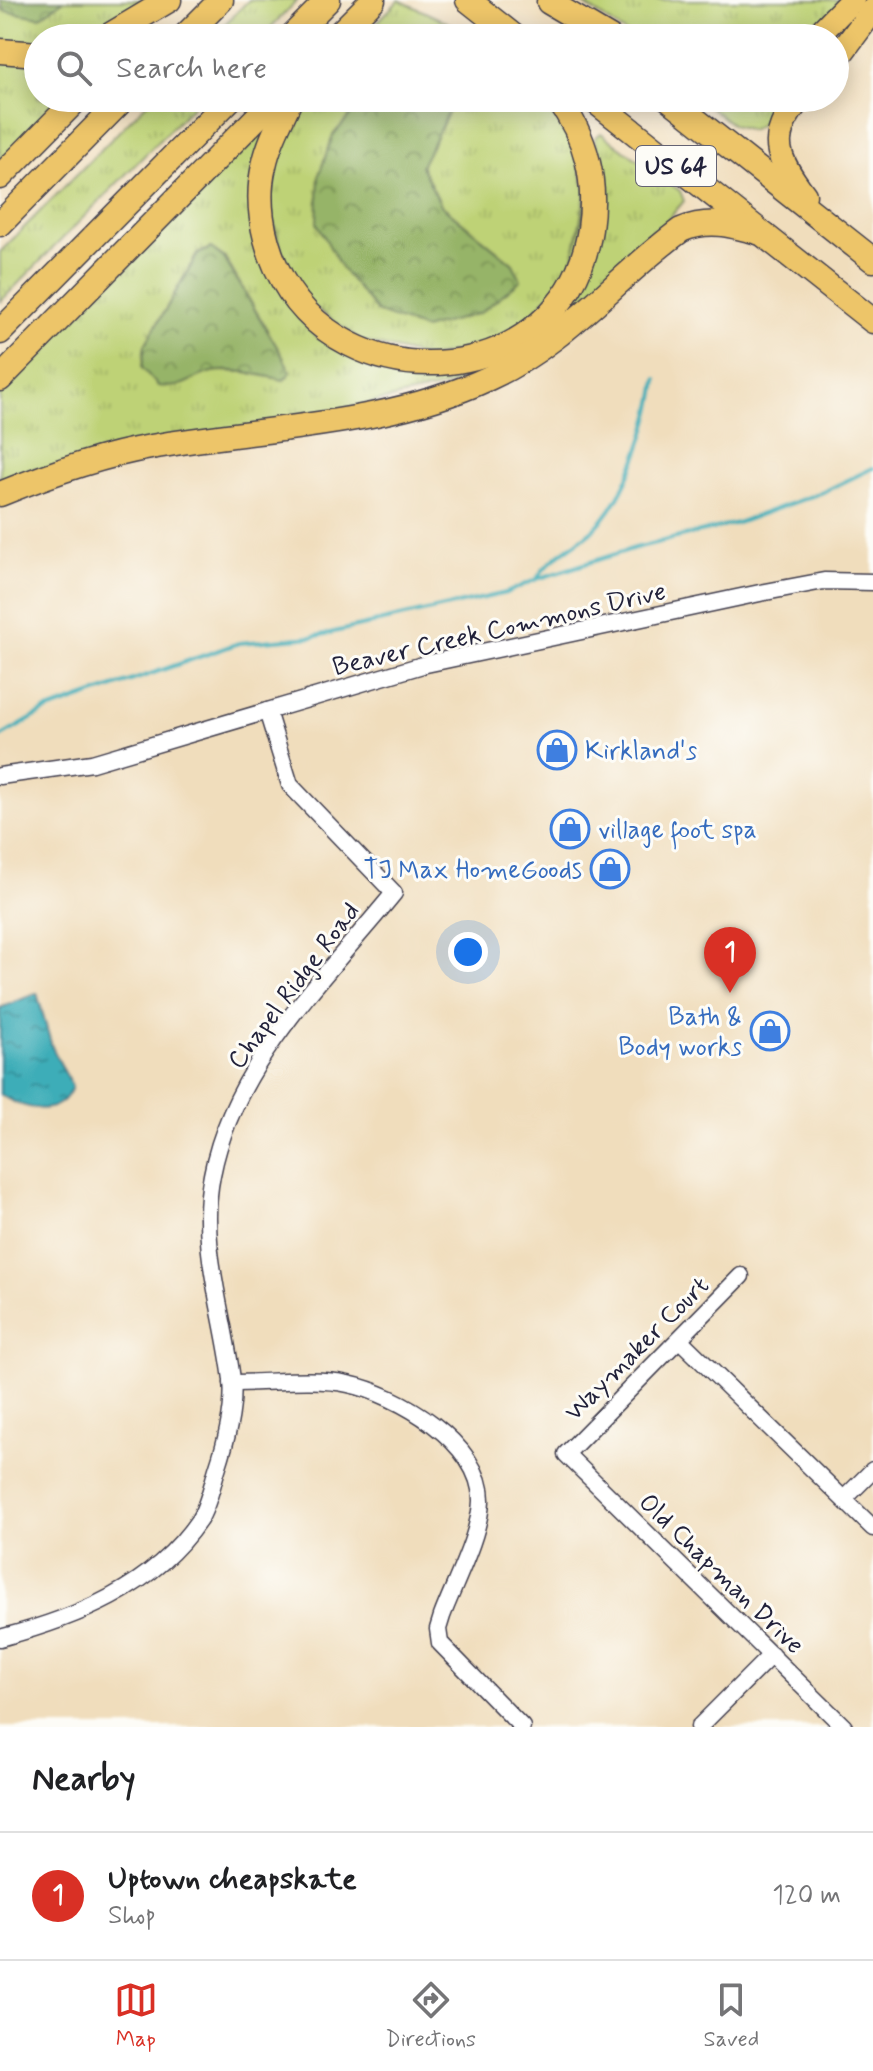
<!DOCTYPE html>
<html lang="en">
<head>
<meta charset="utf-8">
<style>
  body { margin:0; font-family:Mynerve,sans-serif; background:#f2f2f2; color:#202124 }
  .you { position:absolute; left:468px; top:952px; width:28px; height:28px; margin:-20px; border:6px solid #fff; border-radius:50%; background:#1a73e8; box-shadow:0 0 0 12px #1a73e833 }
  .badge { display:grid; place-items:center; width:52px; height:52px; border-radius:50%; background:#d93025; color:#fff; font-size:26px; font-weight:700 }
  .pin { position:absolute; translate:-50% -66px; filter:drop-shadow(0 2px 4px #0008) }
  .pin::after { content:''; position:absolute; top:42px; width:28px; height:24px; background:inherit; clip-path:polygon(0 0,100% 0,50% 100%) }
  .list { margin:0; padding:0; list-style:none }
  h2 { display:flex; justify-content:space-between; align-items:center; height:104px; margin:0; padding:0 32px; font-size:34px }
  h2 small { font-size:26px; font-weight:400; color:#757577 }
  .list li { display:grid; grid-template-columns:52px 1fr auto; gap:24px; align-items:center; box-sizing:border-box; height:128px; padding:0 32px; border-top:2px solid #e0e0e0 }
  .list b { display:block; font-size:30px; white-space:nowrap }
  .list p { margin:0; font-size:26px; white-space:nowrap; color:#757577 }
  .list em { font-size:26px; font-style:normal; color:#757577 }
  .icon { flex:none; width:44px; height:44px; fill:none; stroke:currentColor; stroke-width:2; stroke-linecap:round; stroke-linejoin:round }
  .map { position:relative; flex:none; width:873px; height:1727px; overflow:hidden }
  .search { position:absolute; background:#fff; box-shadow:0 4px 20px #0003; left:24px; right:24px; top:24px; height:88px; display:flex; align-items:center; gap:20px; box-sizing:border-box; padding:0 28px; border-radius:44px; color:#757577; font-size:30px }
  .sheet { height:232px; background:#fff }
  nav { display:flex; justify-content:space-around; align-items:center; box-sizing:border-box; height:112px; border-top:2px solid #e0e0e0; background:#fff; font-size:22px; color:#757577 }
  nav a { display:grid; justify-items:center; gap:4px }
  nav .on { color:#d93025 }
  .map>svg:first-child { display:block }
  .grass { fill:url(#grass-tufts); stroke:#707a58; stroke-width:2; fill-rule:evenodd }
  .forest { fill:url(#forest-crowns); stroke:#5c6b51; stroke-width:2 }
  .water { fill:url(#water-ripples); stroke:#30687a; stroke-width:2 }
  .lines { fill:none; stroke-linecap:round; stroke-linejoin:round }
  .stream { stroke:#3dadb8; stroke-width:4 }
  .minor-casing { stroke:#413e4e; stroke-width:19 }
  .highway-casing { stroke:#413e4e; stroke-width:27 }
  .minor { stroke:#fff; stroke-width:16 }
  .highway { stroke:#edc569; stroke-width:24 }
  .labels { text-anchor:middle; stroke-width:6; stroke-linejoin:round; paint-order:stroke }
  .shield { fill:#fdfcf7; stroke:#646373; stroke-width:2 }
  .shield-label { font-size:24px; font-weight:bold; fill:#22223b }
  .street-label { font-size:26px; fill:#22223b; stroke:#fdfcf7 }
  .shop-label { font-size:26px; fill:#366cbe; stroke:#fdfcf7; text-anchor:start }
</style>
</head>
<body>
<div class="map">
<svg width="873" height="1727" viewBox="0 0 873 1727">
  <defs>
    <pattern id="grass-tufts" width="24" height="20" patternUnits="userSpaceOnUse" patternTransform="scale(2)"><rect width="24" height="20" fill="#bed276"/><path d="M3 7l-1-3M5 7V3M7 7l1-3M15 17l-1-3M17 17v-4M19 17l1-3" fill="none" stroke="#a3b467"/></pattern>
    <pattern id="forest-crowns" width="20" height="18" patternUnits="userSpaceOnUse" patternTransform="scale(2)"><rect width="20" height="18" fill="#96b467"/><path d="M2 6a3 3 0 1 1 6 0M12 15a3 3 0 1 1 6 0" fill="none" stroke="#7a9256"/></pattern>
    <pattern id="water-ripples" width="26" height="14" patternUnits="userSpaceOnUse" patternTransform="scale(2)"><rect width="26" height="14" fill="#3dadb8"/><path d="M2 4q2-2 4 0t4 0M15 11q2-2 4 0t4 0" fill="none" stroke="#338c97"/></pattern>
  </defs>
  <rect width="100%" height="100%" fill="#fdfcf7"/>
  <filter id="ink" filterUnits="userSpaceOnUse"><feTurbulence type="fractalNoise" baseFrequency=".0125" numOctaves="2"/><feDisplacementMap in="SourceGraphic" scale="16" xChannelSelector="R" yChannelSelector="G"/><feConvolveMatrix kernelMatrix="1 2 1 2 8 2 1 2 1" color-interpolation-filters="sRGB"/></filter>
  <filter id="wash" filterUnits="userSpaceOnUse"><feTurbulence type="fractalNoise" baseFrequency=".006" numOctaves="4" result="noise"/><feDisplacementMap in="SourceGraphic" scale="32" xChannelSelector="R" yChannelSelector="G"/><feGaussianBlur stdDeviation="1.8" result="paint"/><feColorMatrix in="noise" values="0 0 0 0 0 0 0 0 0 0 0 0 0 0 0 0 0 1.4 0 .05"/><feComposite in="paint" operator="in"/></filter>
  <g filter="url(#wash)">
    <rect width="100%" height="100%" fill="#f0ddbc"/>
    <!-- grass -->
    <g class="grass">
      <path d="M64,0H149C106,34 92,38 38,38V47L0,43V8L39,17Z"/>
      <path d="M249,0H298L260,38H211Z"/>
      <path d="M399,0L468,32L474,38H362Z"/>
      <path d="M578,0H843L818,27L800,38H633Z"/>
      <path d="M0,60L38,64V98H62L0,164Z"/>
      <path d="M152,98H201L0,302V252Z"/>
      <path d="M310,98H366L333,135L319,175L513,264L441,205L421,165L454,102L452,98H542L569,130L586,191L572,265L525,324L496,341L430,358L361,341L310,304L278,250L269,192L275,164L291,126Z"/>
      <path d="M698,98H786L764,122L751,130L733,125Z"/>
      <path d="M260,127L266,133L258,158C267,196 277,234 287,272C290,285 291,304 297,314C328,365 413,376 465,369L469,376L448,386L0,484V391ZM211,248L225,258L283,357L290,371L284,380L244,372L142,368L145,345L197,254Z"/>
      <path d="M601,133L680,191L684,201L649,242L548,334L560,313L598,154L595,138Z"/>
    </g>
    <!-- forest -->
    <g class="forest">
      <path d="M0,0H64L40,17L4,11Z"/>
      <path d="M366,98H452L454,101L421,166L441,205L513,264L521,280L480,313L424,329L378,313L341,268L317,223L319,175L333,135Z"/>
      <path d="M211,248L224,258L283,357L291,372L284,380C260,375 230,366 206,374C184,382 183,389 158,386L142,368L145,345L198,254Z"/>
    </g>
    <!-- water -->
    <path class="water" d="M37,993L52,1047L72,1087C59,1120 24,1109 0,1095V1008Z"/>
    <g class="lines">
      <!-- stream -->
      <g class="stream">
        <path d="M538,577C552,555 577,545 595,528C627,498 652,421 657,379"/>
        <path d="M0,737L45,711L239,643L312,637L506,593L537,579L635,548L737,523L823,492L873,468"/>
      </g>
    </g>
  </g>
  <g filter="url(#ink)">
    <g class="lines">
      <defs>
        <g id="minor">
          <path d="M0,776L92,763L426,664L760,593L824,581L873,582"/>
          <path d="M741,1276L566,1454L844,1727"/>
          <path d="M680,1340L873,1528"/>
          <path d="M232,1383C267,1383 315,1377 348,1384C397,1394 482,1443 481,1501C480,1535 454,1584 442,1616L438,1629L440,1643L522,1727"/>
          <path d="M844,1499L873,1470"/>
          <path d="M0,1638C76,1618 153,1588 199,1520C208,1506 212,1485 217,1469C226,1442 235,1408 232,1380C224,1313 198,1243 212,1175C233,1064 325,978 394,893L290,785L267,711"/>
          <path d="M699,1727L771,1655"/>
        </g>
        <g id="highway">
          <path d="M468,0L516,38"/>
          <path d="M549,2L610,38"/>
          <path d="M105,38L169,0"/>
          <path d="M183,38L221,0"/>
          <path d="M290,38L328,0"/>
          <path d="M335,38L373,0"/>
          <path d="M815,38L852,0"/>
          <path d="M0,51L38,54"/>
          <path d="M835,61L873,10"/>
          <path d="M291,98C281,120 269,142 264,166C256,199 262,236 276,267C342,410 566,390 590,229C597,180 587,138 557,98"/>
          <path d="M591,98L873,321"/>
          <path d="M668,98L873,260"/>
          <path d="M800,98C767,137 776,158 804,195"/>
          <path d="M0,177L78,98"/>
          <path d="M0,224L124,98"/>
          <path d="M0,332L231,98"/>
          <path d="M0,379L276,98"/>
          <path d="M0,494C49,474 99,456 151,447C264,427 384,427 489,378C566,343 615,278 681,230C710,218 732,225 761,233"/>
        </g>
      </defs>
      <!-- minor casing -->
      <use href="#minor" class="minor-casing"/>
      <!-- highway casing -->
      <use href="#highway" class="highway-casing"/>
      <!-- minor -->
      <use href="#minor" class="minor"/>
      <!-- highway -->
      <use href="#highway" class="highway"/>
    </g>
  </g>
  <!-- icons -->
  <defs>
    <symbol id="shop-ring" viewBox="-11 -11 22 22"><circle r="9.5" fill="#fdfcf7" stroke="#3f7fe0" stroke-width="1.5"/><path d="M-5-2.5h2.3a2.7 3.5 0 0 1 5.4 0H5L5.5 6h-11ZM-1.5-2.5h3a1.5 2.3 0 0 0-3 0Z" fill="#3f7fe0"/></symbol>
  </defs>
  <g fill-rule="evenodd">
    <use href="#shop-ring" x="535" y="728" width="44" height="44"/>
    <use href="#shop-ring" x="548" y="807" width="44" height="44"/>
    <use href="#shop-ring" x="588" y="847" width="44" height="44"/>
    <use href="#shop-ring" x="748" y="1009" width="44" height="44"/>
  </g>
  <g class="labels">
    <!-- shield labels -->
    <rect class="shield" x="636" y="146" width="80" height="40" rx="6"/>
    <g class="shield-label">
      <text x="676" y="174">US 64</text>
    </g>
    <!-- street labels -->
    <g class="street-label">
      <text transform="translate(499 628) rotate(-13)" y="9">Beaver Creek Commons Drive</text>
      <text transform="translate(293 985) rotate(-53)" y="9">Chapel Ridge Road</text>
      <text transform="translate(636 1348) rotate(-45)" y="9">Waymaker Court</text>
      <text transform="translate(722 1573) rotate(44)" y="9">Old Chapman Drive</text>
    </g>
    <!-- shop labels -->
    <g class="shop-label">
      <text x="585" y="759">Kirkland's</text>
      <text x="598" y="838">village foot spa</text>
      <text x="582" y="878" text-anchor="end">TJ Max HomeGoods</text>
      <text x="742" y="1025" text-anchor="end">Bath &amp;<tspan x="742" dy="30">Body works</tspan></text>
    </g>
  </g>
</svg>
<div class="you"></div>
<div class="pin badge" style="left:730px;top:993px">1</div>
<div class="search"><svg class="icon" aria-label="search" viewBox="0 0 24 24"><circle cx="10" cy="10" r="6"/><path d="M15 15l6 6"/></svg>Search here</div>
</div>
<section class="sheet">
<h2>Nearby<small></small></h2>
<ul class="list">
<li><span class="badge">1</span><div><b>Uptown cheapskate</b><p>Shop</p></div><em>120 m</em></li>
</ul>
</section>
<nav>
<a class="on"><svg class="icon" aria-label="map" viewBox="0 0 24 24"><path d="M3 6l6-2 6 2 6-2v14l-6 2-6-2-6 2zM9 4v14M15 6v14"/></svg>Map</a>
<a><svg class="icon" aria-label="directions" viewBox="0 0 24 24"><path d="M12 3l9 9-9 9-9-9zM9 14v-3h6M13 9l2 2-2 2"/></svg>Directions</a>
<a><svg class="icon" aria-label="saved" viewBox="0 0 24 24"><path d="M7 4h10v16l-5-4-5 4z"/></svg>Saved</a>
</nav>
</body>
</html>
